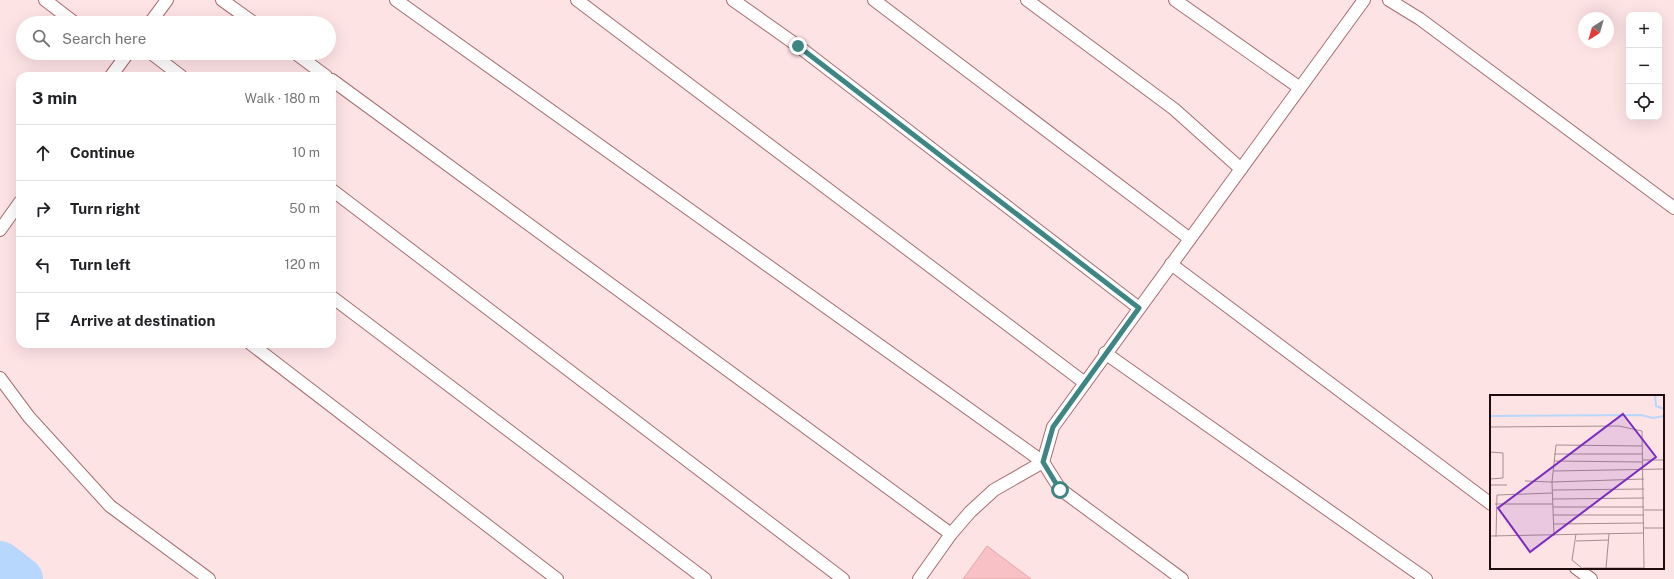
<!DOCTYPE html>
<html lang="en">
<head>
<meta charset="utf-8">
<style>
  body { margin:0; font-family:"Public Sans",sans-serif; background:#f2f2f2; color:#202124 }
  .controls { position:absolute; right:12px; top:12px; display:grid; overflow:hidden; border-radius:8px; box-shadow:0 4px 16px #0002 }
  .controls button { width:36px; height:36px; display:grid; place-items:center; padding:0; border:0; border-bottom:1px solid #e0e0e0; background:#fff; color:#202124; font:20px sans-serif }
  .compass { position:absolute; left:1578px; top:12px; width:36px; height:36px; border-radius:50%; background:#fff; box-shadow:0 4px 16px #0002; rotate:217deg }
  .stop { position:absolute; width:12px; height:12px; margin:-9px; border:3px solid #3e8684; border-radius:50%; background:#fff }
  .stop.end { background:#3e8684; border-color:#fff; box-shadow:0 1px 4px #0008 }
  .list { margin:0; padding:0; list-style:none }
  h2 { display:flex; justify-content:space-between; align-items:center; height:52px; margin:0; padding:0 16px; font-size:17px }
  h2 small { font-size:13px; font-weight:400; color:#757577 }
  .list li { display:grid; grid-template-columns:26px 1fr auto; gap:12px; align-items:center; box-sizing:border-box; height:56px; padding:0 16px; border-top:1px solid #e0e0e0 }
  .list b { display:block; font-size:15px; white-space:nowrap }
  .list em { font-size:13px; font-style:normal; color:#757577 }
  .icon { flex:none; width:22px; height:22px; fill:none; stroke:currentColor; stroke-width:2; stroke-linecap:round; stroke-linejoin:round }
  .map { position:relative; flex:none; width:1674px; height:579px; overflow:hidden }
  .search { position:absolute; background:#fff; box-shadow:0 4px 16px #0002; left:16px; top:16px; width:320px; height:44px; display:flex; align-items:center; gap:10px; box-sizing:border-box; padding:0 14px; border-radius:22px; color:#757577; font-size:15px }
  .panel { position:absolute; background:#fff; box-shadow:0 4px 16px #0002; left:16px; top:72px; width:320px; height:276px; border-radius:12px }
  .map>svg:first-child { display:block }
  .lines { fill:none; stroke-linecap:round; stroke-linejoin:round }
  .river { stroke:#b8d7fd; stroke-width:44 }
  .building { fill:#f7c1c6; stroke:#e4a6ab }
  .service-casing { stroke:#a76d72; stroke-width:14 }
  .service { stroke:#fff; stroke-width:12 }
  .route { stroke:#3e8684; stroke-width:5 }
  .inset-river { fill:none; stroke:#b8d7fd; stroke-width:2 }
  .inset-road { fill:none; stroke:#a58d8f; stroke-width:1 }
  .view { fill:#7b2cbf; fill-opacity:0.15; stroke:#7b2cbf; stroke-width:2 }
  .inset-edge { fill:none; stroke:#200b0d; stroke-width:2 }
</style>
</head>
<body>
<div class="map">
<svg width="1674" height="579" viewBox="0 0 1674 579">
  <rect width="100%" height="100%" fill="#fee3e5"/>
  <g class="lines">
    <!-- river -->
    <path class="river" d="M0,563L21,579"/>
  </g>
  <!-- building -->
  <path class="building" d="M987,546L1031,579H963Z"/>
  <g class="lines">
    <defs>
      <g id="service">
        <path d="M45,0L75,23"/>
        <path d="M222,0L254,23"/>
        <path d="M396,0L1043,462L994,490L970,512L951,534L919,579"/>
        <path d="M577,0L1085,383"/>
        <path d="M733,0L798,46L1139,308"/>
        <path d="M874,0L1190,239"/>
        <path d="M1027,0L1174,109L1241,169"/>
        <path d="M1175,0L1300,88"/>
        <path d="M1389,0L1420,19L1674,208"/>
        <path d="M150,23L167,0"/>
        <path d="M151,53L181,76"/>
        <path d="M295,53L326,76"/>
        <path d="M111,76L128,53"/>
        <path d="M332,80L951,534"/>
        <path d="M332,190L843,579"/>
        <path d="M0,230L20,202"/>
        <path d="M1171,264L1491,504"/>
        <path d="M332,297L705,579"/>
        <path d="M251,344L557,579"/>
        <path d="M1105,353L1426,579"/>
        <path d="M0,378L29,417L110,506L209,579"/>
        <path d="M1576,568L1591,579"/>
        <path d="M1182,579L1060,489L1043,462L1053,427L1364,0"/>
      </g>
    </defs>
    <!-- service casing -->
    <use href="#service" class="service-casing"/>
    <!-- service -->
    <use href="#service" class="service"/>
  </g>
  <g class="lines">
    <!-- route -->
    <path class="route" d="M798,46L1139,308L1053,427L1043,462L1060,490"/>
  </g>
  <!-- overview -->
  <g transform="translate(1490 395)">
    <rect width="174" height="174" fill="#fee3e5"/>
    <path class="inset-river" d="M165,0L166,11L174,14M0,21L151,20L163,23L174,21"/>
    <path class="inset-road" d="M0,32L129,31L152,36L154,173H93M153,51L66,50L62,87L154,84M0,57L13,58V83L0,84M64,59H153M153,65H174M64,66L153,67M64,76L174,74M35,86L62,87L64,141M0,90H17M63,95L154,94M63,104L154,103M5,109H63M63,112H154M154,115H174M63,120H154M64,129L154,128M154,133H174M86,139L82,165L93,174M0,141L153,138M6,142L7,100L63,98M86,146L119,145M116,173L119,139"/>
    <path class="view" d="M133,19L166,62L40,157L8,113Z"/>
    <rect width="174" height="174" class="inset-edge"/>
  </g>
</svg>
<div class="controls">
<button>+</button>
<button>−</button>
<button><svg class="icon" aria-label="locate" viewBox="0 0 24 24"><circle cx="12" cy="12" r="6"/><path d="M12 2v4M12 18v4M2 12h4M18 12h4"/></svg></button>
</div>
<svg class="compass" viewBox="-18 -18 36 36"><path d="M0-13l5 13h-10z" fill="#e53935"/><path d="M0 13l5-13h-10z" fill="#757577"/></svg>
<div class="stop" style="left:1060px;top:490px"></div>
<div class="stop end" style="left:798px;top:46px"></div>
<div class="search"><svg class="icon" aria-label="search" viewBox="0 0 24 24"><circle cx="10" cy="10" r="6"/><path d="M15 15l6 6"/></svg>Search here</div>
<section class="panel">
<h2>3 min<small>Walk · 180 m</small></h2>
<ul class="list">
<li><svg class="icon" aria-label="ahead" viewBox="0 0 24 24"><path d="M12 20V5M6 11l6-6 6 6"/></svg><div><b>Continue</b></div><em>10 m</em></li>
<li><svg class="icon" aria-label="right" viewBox="0 0 24 24"><path d="M7 20v-9h11M14 6l5 5-5 5"/></svg><div><b>Turn right</b></div><em>50 m</em></li>
<li><svg class="icon" aria-label="left" viewBox="0 0 24 24"><path d="M17 20v-9H6M10 6l-5 5 5 5"/></svg><div><b>Turn left</b></div><em>120 m</em></li>
<li><svg class="icon" aria-label="arrive" viewBox="0 0 24 24"><path d="M6 21V4h12l-3 4 3 4H6"/></svg><div><b>Arrive at destination</b></div></li>
</ul>
</section>
</div>
</body>
</html>
